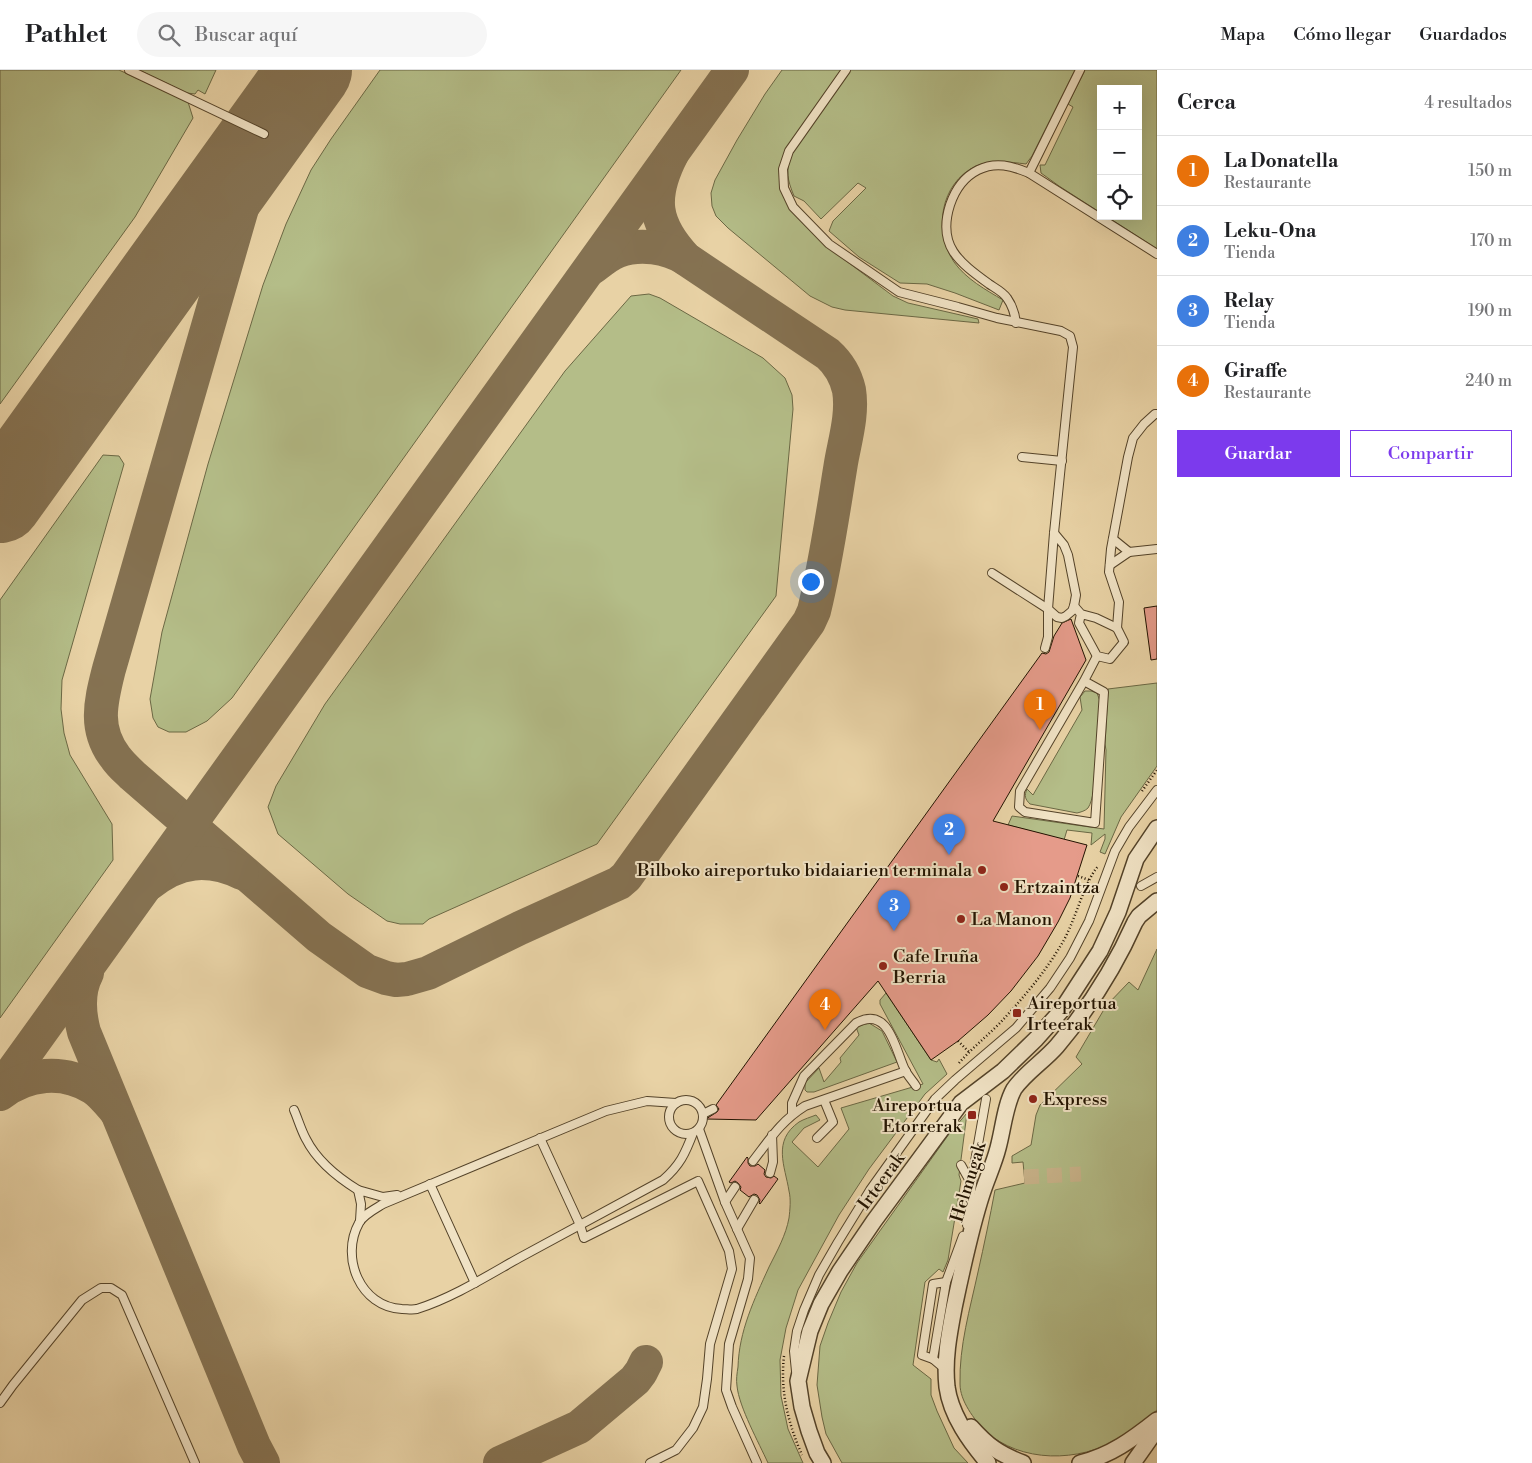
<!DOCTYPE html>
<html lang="es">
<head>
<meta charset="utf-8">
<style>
  body { margin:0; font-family:"Libre Bodoni",serif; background:#f6f6f6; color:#202124 }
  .controls { position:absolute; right:15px; top:15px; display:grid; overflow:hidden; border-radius:0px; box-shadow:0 5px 20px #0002 }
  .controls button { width:45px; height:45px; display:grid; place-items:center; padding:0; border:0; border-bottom:1px solid #e0e0e0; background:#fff; color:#202124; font:25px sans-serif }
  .you { position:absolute; left:810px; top:511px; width:18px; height:18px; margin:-12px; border:4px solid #fff; border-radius:50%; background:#1a73e8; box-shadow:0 0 0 8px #1a73e833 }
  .badge { display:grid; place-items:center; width:32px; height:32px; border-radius:50%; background:#7c3aed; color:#fff; font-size:16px; font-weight:700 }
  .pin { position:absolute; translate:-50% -41px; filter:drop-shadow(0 1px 2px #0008) }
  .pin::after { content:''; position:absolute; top:26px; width:18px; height:15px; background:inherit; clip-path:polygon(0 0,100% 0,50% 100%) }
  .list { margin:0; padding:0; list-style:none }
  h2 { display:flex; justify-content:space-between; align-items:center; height:65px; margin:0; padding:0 20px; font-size:21px }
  h2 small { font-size:16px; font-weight:400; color:#757577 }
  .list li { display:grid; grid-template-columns:32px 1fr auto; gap:15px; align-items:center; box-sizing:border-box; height:70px; padding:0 20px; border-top:1px solid #e0e0e0 }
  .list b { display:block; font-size:19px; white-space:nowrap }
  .list p { margin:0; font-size:16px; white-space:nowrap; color:#757577 }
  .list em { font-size:16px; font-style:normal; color:#757577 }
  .actions { display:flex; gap:10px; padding:15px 20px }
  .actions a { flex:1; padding:11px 0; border:1px solid #7c3aed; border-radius:0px; text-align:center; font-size:18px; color:#7c3aed }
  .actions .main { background:#7c3aed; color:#fff }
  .icon { flex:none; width:28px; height:28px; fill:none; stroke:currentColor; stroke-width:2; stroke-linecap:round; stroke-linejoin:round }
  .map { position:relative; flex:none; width:1157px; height:1393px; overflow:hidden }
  header { display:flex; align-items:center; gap:30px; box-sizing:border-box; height:70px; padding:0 25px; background:#fff; border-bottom:1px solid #e0e0e0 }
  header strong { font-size:24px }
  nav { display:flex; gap:28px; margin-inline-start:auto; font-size:18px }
  .search { width:350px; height:45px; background:#f6f6f6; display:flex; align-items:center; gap:12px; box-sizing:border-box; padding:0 18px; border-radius:28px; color:#757577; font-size:19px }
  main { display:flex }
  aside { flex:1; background:#fff }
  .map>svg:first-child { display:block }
  .green { fill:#b4bd88; stroke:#6b6844 }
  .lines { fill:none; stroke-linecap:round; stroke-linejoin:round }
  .taxiway { stroke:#857252; stroke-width:34 }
  .runway { stroke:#857252; stroke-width:84 }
  .building { fill:#e59b8a; stroke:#221300 }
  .street-tunnel { stroke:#cab58c; stroke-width:15; stroke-dasharray:15 8; stroke-linecap:butt }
  .lane-casing { stroke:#544329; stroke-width:10 }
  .street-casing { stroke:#544329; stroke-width:18 }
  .path { stroke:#221300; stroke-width:2.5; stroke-dasharray:1 2.5; stroke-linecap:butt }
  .lane { stroke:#f0e2c4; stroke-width:8 }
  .street { stroke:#f0e2c4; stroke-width:15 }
  .poi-dot { fill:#8f2418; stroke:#f0e2c4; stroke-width:2 }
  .labels { text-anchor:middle; stroke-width:4; stroke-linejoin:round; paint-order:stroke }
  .poi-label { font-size:18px; fill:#221300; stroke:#f0e2c4; text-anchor:start }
  .street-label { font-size:18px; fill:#221300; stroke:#f0e2c4 }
</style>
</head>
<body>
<header>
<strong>Pathlet</strong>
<div class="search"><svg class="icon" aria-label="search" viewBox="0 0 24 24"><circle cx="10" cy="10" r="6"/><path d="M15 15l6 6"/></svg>Buscar aquí</div>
<nav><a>Mapa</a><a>Cómo llegar</a><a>Guardados</a></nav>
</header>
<main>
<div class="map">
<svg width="1157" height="1393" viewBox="0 0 1157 1393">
  <rect width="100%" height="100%" fill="#e8d2a5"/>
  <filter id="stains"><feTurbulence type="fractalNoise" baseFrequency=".004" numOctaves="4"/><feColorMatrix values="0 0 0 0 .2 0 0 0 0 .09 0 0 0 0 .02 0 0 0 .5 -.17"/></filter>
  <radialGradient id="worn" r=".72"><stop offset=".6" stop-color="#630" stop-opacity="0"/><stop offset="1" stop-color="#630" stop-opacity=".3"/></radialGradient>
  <!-- green -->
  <g class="green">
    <path d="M0,0H119L188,32L193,48L135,147L0,334Z"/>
    <path d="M139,0H216L205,24L198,20L195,24L187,23Z"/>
    <path d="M380,0H681L232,628L207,651L186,662H169L158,657L153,648L150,629L162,562L208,394L263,215L286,154L311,100L331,69Z"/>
    <path d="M782,0H841L785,80L781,97V110L803,152L833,181L893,226L908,233L978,249L979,253L845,240L832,237L810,226L728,158L716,146L712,136L711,123L715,110L737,70L765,24Z"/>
    <path d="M849,0H1075L1032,86L1026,94C1009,92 992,89 976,96C940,113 933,161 954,192C966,209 986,220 1003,230L999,240L955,223L927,214L900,213L859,187L829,161L833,151L866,118L858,113L821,149L804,131L794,126C787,109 786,102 791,84Z"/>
    <path d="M1085,0H1157V179L1106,146H1138V19H1101V143L1059,116L1041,103L1040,95H1045L1073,37L1068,34Z"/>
    <path d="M649,224L660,228L763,288L785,308L792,325L793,339L776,526L597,774L429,849L423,854H400L387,851L348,824L278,764L268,737L276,716L325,634L565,301L631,226Z"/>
    <path d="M103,385L119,386L124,394L62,610L61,639L64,663L70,685L112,754L113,790L0,948V530Z"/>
    <path d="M1157,613V696L1121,747L1105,784L1100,782L1105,769V764L1091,775L1092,763L1067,760L1064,770L1008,755L1012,746L1104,759L1106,680L1105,674L1108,619Z"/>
    <path d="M1085,621H1091L1097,623L1100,631C1099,652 1098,724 1088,738C1085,741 1081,742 1077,743L1030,734C1025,729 1024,726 1027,719L1033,725L1082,640L1080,627Z"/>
    <path d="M1157,879V1340C1145,1350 1134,1360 1121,1368C1078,1393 1021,1393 985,1361C974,1349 960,1331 960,1314C959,1276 970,1239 978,1202C984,1175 990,1147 995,1120L1025,1113L1023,1092L1012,1093V1086L1031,1075L1036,1045L1040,1035L1082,994L1076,987L1106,936L1129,912L1138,920Z"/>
    <path d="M886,923L931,990L937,992L939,989L947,1004L925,1024L869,1099L839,1145L798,1220L786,1258L780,1290L781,1326L788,1359L803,1393H768C759,1373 739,1337 737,1316C736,1310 737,1303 738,1297C739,1261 754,1230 769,1197C777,1181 786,1165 789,1148C790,1140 791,1129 789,1121C785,1096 772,1071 799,1052C804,1049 811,1047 816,1045L820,1050L804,1058L792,1072L818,1097L849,1059L841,1038L923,1014L880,934V930Z"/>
    <path d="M869,953L882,961L897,992L814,1022H807L805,1020V1013L819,998L824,1012L841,992L840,988L859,965L856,957Z"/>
    <path d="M967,1043L959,1105L961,1111L948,1190L943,1202L939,1199L925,1212L913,1295L931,1309V1325L937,1341L954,1378L968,1393H842L826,1364L822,1347L817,1315L820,1276L828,1253L841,1222L857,1193L949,1064Z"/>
  </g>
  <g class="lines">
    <!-- taxiway -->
    <g class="taxiway">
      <path d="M282,0L109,599C101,631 93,659 116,688C121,695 127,700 132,705L319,867L367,901L386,908L396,910L407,909L428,903L520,858L619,813L626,807L809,552L814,541C826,492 833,442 841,393C845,370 853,344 849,320C846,307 839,294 828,284L686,189C653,154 650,127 672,84"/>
      <path d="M276,74L291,43L315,0"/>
      <path d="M592,198C600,192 609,184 618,181C640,173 667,177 686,189"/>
      <path d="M149,814C178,790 208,787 242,803"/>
      <path d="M87,903C77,922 79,943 84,962L254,1376L263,1393"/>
      <path d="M0,1019L732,0"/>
      <path d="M0,1024C27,1003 63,999 93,1018C101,1023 108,1032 115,1040"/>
      <path d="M500,1393L579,1357L635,1310L641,1302L646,1292"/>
    </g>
    <!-- runway -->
    <path class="runway" d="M0,431L310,0"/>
  </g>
  <!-- building -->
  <g class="building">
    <path d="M1157,536V589L1151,590L1144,538Z"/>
    <path d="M1071,549L1086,590L993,751L1087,775L1070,828L1058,852L1038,886L1011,921L988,945L958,971L931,990L878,911L756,1050L706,1049L717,1042L719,1039L716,1035L1042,583L1046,584L1049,582L1054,566L1062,553Z"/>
    <path d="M747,1087L748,1088V1093L750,1096H755L758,1094L765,1100L764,1104L766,1107L771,1108L774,1106L778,1109L760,1134L759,1133L760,1130L757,1125L754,1124L749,1127L740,1120L741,1117L738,1113L735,1111L731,1113L729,1112Z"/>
  </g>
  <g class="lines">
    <!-- street-tunnel -->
    <path class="street-tunnel" d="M1024,1107L1081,1104"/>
    <defs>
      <g id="lane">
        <path d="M129,0L264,64"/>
        <path d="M846,0L789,81L783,99L784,118L793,137L829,174L899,222L958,237L997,248L1061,261L1070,266L1073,277L1054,463L1048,539V567L1045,578"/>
        <path d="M1029,103L1080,0"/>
        <path d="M1016,253C1015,244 1012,235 1007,228C1003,222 995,218 989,214C959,192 937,176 950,135C955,120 964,107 978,100C996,91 1012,96 1029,103L1157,184"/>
        <path d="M1022,387L1062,391"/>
        <path d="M1113,469L1129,482"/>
        <path d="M1110,495L1129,482L1157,479"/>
        <path d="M992,503L1048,539L1057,547L1062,548L1066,546L1072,541L1074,536L1076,525L1068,485L1064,475L1054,463"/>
        <path d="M1074,536L1081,544L1096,548L1117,558L1124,572L1110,589L1097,586L1079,553L1081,544"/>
        <path d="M1117,558L1119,532L1109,502L1111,479L1128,387L1133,368L1144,354L1155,344H1157"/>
        <path d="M1084,611L1104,622L1095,753L1025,742L1019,737L1020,721L1084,611L1097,586"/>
        <path d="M1141,816L1157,807"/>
        <circle cx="686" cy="1047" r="17"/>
        <path d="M676,1033L647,1031L606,1041L383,1134C375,1139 363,1145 359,1153C340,1187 360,1237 402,1239C407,1239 412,1240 417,1239C452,1228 487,1206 519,1188C567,1162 615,1136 663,1110C680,1095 685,1084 693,1063"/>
        <path d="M294,1040C298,1049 301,1060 306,1069C317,1091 337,1107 358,1120"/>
        <path d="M703,1044L713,1039"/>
        <path d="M792,1044V1033L804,1006L856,953C889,935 895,979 905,1000C908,1006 913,1011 916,1016"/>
        <path d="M699,1059L725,1132L750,1188L748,1209L729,1274L726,1320L732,1337L757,1393"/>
        <path d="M540,1068L580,1155L584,1168L698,1111L729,1181L732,1199L710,1274L707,1309L703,1337L693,1358L676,1380L650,1393"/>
        <path d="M817,1068L833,1052L824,1030"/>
        <path d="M753,1091C770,1069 781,1051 805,1036L906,1001"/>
        <path d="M961,1095L971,1113"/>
        <path d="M770,1103L773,1092L772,1065"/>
        <path d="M430,1114L475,1213"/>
        <path d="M725,1132L735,1117"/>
        <path d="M360,1151L361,1134L358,1120L383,1127L397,1125"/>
        <path d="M967,1155L974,1097L986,1029"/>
        <path d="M737,1159L754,1130"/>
        <path d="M933,1289L922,1285L933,1214L946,1212"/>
        <path d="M946,1300L933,1289L946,1212L963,1166"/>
        <path d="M796,1301L794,1281L797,1261L804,1240L819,1205L838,1172L870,1120L935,1029L955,1010L1016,958L1050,918L1070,888L1089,851L1115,781L1129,757L1157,720"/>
        <path d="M0,1333L13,1315L82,1230L101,1218H111L122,1225L195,1393"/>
      </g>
      <g id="street">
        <path d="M971,1357C988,1376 999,1384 1023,1393"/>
        <path d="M823,1393L817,1383L809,1361L802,1337L798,1311L810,1261L821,1234L840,1201L874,1151L961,1033L1003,1001L1036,969L1061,941L1100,881L1118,842L1136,789L1157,758"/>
        <path d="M988,1393C970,1372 951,1346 947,1317C944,1291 949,1264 954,1238C962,1200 970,1161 982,1124C987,1108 994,1094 998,1078C1003,1060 1005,1035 1014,1019C1025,1003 1044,991 1057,976C1090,937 1114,899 1135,852L1139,846L1157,831"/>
        <path d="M1080,1393C1110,1386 1133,1369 1157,1350"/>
        <path d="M1133,1393L1157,1359"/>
      </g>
    </defs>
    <!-- lane casing -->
    <use href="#lane" class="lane-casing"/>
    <!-- street casing -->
    <use href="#street" class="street-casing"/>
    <!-- path -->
    <g class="path">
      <path d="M1142,721L1157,700"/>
      <path d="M1078,806L1089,810"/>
      <path d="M958,971L969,982"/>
      <path d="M959,993C971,979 986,967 1000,953C1022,929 1044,904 1061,875C1076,851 1082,816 1098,796"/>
      <path d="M784,1286C780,1321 788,1353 802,1385"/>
    </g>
    <!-- lane -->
    <use href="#lane" class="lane"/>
    <!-- street -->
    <use href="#street" class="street"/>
  </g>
  <!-- markers -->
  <g class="poi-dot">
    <circle cx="982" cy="800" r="5"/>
    <circle cx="1004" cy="817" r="5"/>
    <circle cx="961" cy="849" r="5"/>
    <circle cx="883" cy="896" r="5"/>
    <rect x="1012" y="938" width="10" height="10" rx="2.5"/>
    <circle cx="1033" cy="1029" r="5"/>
    <rect x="967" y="1040" width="10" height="10" rx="2.5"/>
  </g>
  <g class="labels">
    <!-- poi labels -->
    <g class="poi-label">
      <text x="972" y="806" text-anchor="end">Bilboko aireportuko bidaiarien terminala</text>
      <text x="1014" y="823">Ertzaintza</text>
      <text x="971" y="855">La Manon</text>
      <text x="893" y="892">Cafe Iruña<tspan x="893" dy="21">Berria</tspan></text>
      <text x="1027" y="939">Aireportua<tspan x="1027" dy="21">Irteerak</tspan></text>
      <text x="1043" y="1035">Express</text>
      <text x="962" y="1041" text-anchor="end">Aireportua<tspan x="962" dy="21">Etorrerak</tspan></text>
    </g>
    <!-- street labels -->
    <g class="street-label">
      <text transform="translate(881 1111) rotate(-54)" y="6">Irteerak</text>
      <text transform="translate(968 1112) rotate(-73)" y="6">Helmugak</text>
    </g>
  </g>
  <rect width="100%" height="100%" filter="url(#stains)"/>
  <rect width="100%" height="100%" fill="url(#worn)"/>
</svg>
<div class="controls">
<button>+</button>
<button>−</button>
<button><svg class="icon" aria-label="locate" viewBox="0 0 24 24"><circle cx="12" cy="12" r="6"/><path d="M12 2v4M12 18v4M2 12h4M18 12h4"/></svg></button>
</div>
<div class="you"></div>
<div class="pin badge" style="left:1040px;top:660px;background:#e8710a">1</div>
<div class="pin badge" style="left:949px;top:785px;background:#3f7fe0">2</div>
<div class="pin badge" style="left:894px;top:861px;background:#3f7fe0">3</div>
<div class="pin badge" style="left:825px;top:960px;background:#e8710a">4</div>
</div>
<aside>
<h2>Cerca<small>4 resultados</small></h2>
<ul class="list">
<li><span class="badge" style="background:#e8710a">1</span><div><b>La Donatella</b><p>Restaurante</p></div><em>150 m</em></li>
<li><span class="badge" style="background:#3f7fe0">2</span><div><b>Leku-Ona</b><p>Tienda</p></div><em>170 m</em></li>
<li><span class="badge" style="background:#3f7fe0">3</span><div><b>Relay</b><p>Tienda</p></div><em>190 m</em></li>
<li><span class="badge" style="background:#e8710a">4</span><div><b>Giraffe</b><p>Restaurante</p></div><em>240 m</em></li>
</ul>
<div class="actions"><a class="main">Guardar</a><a>Compartir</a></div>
</aside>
</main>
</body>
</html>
